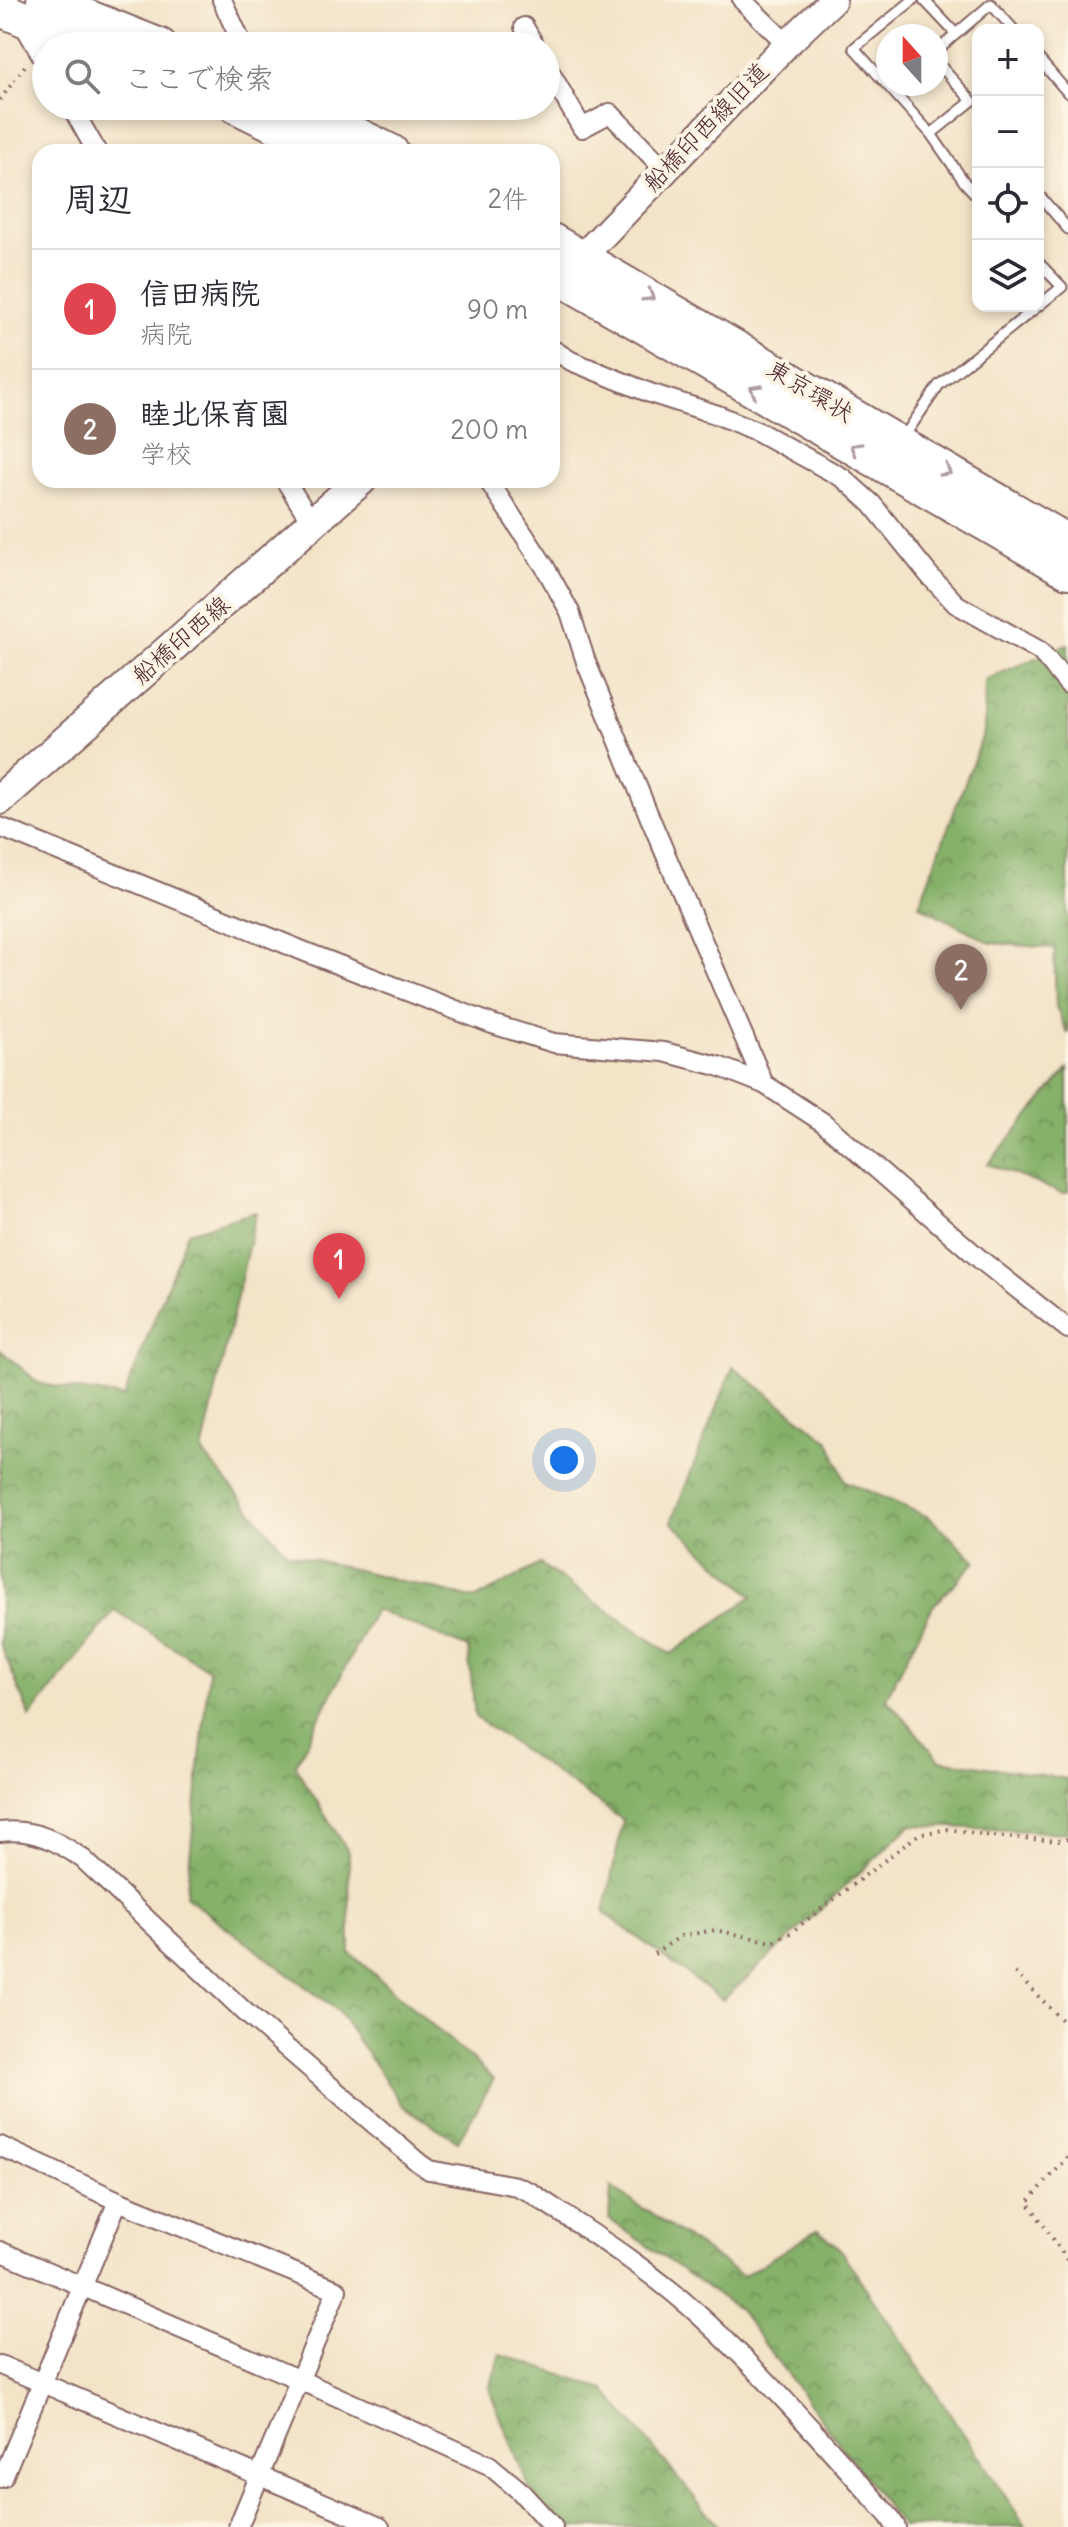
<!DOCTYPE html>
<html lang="ja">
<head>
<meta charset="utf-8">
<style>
  body { margin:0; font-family:Delius,"Klee One",sans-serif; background:#f7f7f7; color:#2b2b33 }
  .controls { position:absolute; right:24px; top:24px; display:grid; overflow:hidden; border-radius:16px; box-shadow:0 4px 12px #0003 }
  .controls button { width:72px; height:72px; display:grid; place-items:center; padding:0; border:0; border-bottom:2px solid #e1e1e2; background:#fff; color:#2b2b33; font:40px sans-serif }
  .compass { position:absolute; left:876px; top:24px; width:72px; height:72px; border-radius:50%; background:#fff; box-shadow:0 4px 12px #0003; rotate:339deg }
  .you { position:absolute; left:564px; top:1460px; width:28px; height:28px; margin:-20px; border:6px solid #fff; border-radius:50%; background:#1a73e8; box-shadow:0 0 0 12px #1a73e833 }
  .badge { display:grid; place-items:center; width:52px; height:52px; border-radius:50%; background:#7c3aed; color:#fff; font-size:26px; font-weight:700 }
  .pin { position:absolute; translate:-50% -66px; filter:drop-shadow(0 2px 4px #0008) }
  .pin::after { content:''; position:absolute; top:42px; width:28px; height:24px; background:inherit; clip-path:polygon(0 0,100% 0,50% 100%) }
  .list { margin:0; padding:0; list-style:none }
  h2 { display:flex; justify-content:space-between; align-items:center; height:104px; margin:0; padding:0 32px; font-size:34px }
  h2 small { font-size:26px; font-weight:400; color:#7c7c81 }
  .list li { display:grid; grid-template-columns:52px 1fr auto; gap:24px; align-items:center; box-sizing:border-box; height:120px; padding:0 32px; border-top:2px solid #e1e1e2 }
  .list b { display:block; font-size:30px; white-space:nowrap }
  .list p { margin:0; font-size:26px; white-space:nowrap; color:#7c7c81 }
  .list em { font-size:26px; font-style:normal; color:#7c7c81 }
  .icon { flex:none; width:44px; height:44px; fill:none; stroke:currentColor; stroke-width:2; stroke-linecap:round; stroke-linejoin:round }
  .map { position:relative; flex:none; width:1068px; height:2527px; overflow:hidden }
  .search { position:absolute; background:#fff; box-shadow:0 4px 12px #0003; left:32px; top:32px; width:528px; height:88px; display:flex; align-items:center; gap:20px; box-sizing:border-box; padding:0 28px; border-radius:44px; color:#7c7c81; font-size:30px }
  .panel { position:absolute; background:#fff; box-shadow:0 4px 12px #0003; left:32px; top:144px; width:528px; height:344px; border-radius:24px }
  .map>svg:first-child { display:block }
  .forest { fill:url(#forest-crowns); stroke:#68684a; stroke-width:2 }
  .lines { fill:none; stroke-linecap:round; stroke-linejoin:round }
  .lane-casing { stroke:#856462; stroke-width:13 }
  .street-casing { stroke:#856462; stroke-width:22 }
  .secondary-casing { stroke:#856462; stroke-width:30 }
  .primary-casing { stroke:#856462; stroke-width:34 }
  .highway-casing { stroke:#856462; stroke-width:38 }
  .path { stroke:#856462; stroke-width:4; stroke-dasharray:2 6; stroke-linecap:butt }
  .lane { stroke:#fff; stroke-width:9 }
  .street { stroke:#fff; stroke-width:18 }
  .secondary { stroke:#fff; stroke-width:26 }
  .primary { stroke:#fff; stroke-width:30 }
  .highway { stroke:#fff; stroke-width:34 }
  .oneway { stroke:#ae9aa0 }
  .labels { text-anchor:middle; stroke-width:8; stroke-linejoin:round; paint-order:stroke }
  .street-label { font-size:24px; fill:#4a1f2b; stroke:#fcf5e5 }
</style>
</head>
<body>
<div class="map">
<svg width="1068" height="2527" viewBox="0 0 1068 2527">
  <defs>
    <pattern id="forest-crowns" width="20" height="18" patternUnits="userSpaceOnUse" patternTransform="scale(2)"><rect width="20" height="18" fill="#85b169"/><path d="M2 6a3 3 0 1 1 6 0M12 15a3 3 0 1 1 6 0" fill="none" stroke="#6f8f57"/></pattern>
  </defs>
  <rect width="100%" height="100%" fill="#fcf5e5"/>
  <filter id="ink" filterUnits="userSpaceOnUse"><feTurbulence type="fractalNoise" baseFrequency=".0125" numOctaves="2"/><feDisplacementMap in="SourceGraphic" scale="16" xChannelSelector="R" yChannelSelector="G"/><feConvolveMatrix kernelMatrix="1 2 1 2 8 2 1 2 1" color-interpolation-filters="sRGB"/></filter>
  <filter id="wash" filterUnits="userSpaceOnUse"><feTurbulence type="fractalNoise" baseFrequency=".006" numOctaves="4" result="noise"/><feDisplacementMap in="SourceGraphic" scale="32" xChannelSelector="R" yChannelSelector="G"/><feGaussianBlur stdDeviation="1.8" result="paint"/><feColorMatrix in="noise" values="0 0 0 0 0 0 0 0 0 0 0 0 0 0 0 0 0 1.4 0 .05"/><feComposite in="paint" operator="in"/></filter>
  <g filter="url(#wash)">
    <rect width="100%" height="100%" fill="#f3e3c7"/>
    <!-- forest -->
    <g class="forest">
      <path d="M1068,644V1034L1056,1007L1054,948L991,943L919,905L984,732L985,680Z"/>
      <path d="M1068,1069V1192L1061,1193L988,1164Z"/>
      <path d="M256,1212L202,1452L287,1553L476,1599L540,1564L671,1654L753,1596L671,1522L733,1367L829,1441L845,1481L929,1517L976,1561L933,1606L886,1698L940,1760L1068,1779V1833L911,1825L723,2000L604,1913L623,1820L475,1717L468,1648L375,1609L295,1766L349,1853L350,1953L494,2079L458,2141L403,2106L338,2011L186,1897L209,1670L115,1610L30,1717L0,1643V1350L40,1384L124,1397L188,1232Z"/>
      <path d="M611,2187L743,2276L817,2230L837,2245L1026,2527H902L739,2310L609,2219Z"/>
      <path d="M501,2354L605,2390L719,2527H545L489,2389Z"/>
    </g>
  </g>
  <g filter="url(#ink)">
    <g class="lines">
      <defs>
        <g id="lane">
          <path d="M913,0L854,48L931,134L965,183L978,197"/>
          <path d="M924,0L956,34L936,52"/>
          <path d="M956,34L991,4L1014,30"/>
          <path d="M1038,58L1068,93"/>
          <path d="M931,134L972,101L936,61"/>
          <path d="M1038,194L1068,229"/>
          <path d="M903,438L939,385L1062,287L1038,262"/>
        </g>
        <g id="street">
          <path d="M222,0L243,46"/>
          <path d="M742,0L787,44"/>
          <path d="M21,20L46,63"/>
          <path d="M524,27L535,46"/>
          <path d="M546,65L582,128L610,113L665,170"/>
          <path d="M71,106L97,152"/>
          <path d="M552,349L571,361L650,393L718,415L759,432L843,478L872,504L929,575L956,604L1040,651L1068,684"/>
          <path d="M285,480L312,523"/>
          <path d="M488,480L545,567L570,612L586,662L650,818L764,1084"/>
          <path d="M0,827L308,953L492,1024L554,1043L664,1052L718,1066L764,1084L824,1123L981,1260L1068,1329"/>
          <path d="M0,1832C33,1828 58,1841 83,1859L245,2012L419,2163L429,2170L516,2186L530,2192C588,2231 648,2268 699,2315C767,2377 828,2447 889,2516L896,2527"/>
          <path d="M0,2146L118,2201"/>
          <path d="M0,2251L300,2380L489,2465L519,2490L553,2527"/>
          <path d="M0,2365L380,2527"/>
          <path d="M0,2478L3,2477L118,2201L337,2290L238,2527"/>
        </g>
        <path id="secondary" d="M582,257L787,44L833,0"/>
        <path id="primary" d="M0,799L361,480"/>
        <g id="highway">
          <path d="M44,0L160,46"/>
          <path d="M0,9L90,46"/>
          <path d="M236,106L331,152"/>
          <path d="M299,106L391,152"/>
          <path d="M552,241L1068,542"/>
          <path d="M552,273L1068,571"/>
        </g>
      </defs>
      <!-- lane casing -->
      <use href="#lane" class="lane-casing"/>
      <!-- street casing -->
      <use href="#street" class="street-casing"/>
      <!-- secondary casing -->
      <use href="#secondary" class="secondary-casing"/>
      <!-- primary casing -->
      <use href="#primary" class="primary-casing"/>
      <!-- highway casing -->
      <use href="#highway" class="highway-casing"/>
      <!-- path -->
      <g class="path">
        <path d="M0,100L27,63"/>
        <path d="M654,1954L681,1936L715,1930L773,1942L790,1933L919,1834L949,1829L991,1836L1058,1841L1068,1839"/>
        <path d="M1015,1973L1068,2026"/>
        <path d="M1068,2157L1028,2202L1068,2261"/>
      </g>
      <!-- lane -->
      <use href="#lane" class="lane"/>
      <!-- street -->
      <use href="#street" class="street"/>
      <!-- secondary -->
      <use href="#secondary" class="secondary"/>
      <!-- primary -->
      <use href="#primary" class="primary"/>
      <!-- highway -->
      <use href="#highway" class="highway"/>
    </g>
    <!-- one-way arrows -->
    <defs><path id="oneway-chevron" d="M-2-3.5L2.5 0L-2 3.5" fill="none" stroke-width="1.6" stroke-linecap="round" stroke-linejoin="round" transform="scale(2)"/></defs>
    <g class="oneway">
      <use href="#oneway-chevron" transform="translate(649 296) rotate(31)"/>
      <use href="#oneway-chevron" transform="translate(755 390) rotate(-150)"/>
      <use href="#oneway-chevron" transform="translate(855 448) rotate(-150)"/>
      <use href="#oneway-chevron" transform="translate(946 471) rotate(30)"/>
    </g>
  </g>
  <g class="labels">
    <!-- street labels -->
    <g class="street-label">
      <text transform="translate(706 127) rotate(-46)" y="8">船橋印西線旧道</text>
      <text transform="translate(810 391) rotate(31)" y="8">東京環状</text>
      <text transform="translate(181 640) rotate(-41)" y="8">船橋印西線</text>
    </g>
  </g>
</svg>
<div class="controls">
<button>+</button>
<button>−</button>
<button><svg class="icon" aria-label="locate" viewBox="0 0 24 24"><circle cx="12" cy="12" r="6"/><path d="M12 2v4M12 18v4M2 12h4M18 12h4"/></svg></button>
<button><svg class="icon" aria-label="layers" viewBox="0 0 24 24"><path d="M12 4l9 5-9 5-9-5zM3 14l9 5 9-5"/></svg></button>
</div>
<svg class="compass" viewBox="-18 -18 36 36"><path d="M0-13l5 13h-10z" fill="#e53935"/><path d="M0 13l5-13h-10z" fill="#7c7c81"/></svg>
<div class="you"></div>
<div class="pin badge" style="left:339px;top:1299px;background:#e0444e">1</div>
<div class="pin badge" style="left:961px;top:1010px;background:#8d6e63">2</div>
<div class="search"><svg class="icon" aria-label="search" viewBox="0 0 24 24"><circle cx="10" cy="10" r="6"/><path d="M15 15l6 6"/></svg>ここで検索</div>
<section class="panel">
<h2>周辺<small>2件</small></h2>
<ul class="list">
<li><span class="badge" style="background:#e0444e">1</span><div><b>信田病院</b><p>病院</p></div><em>90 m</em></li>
<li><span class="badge" style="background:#8d6e63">2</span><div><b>睦北保育園</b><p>学校</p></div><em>200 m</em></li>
</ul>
</section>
</div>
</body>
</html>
